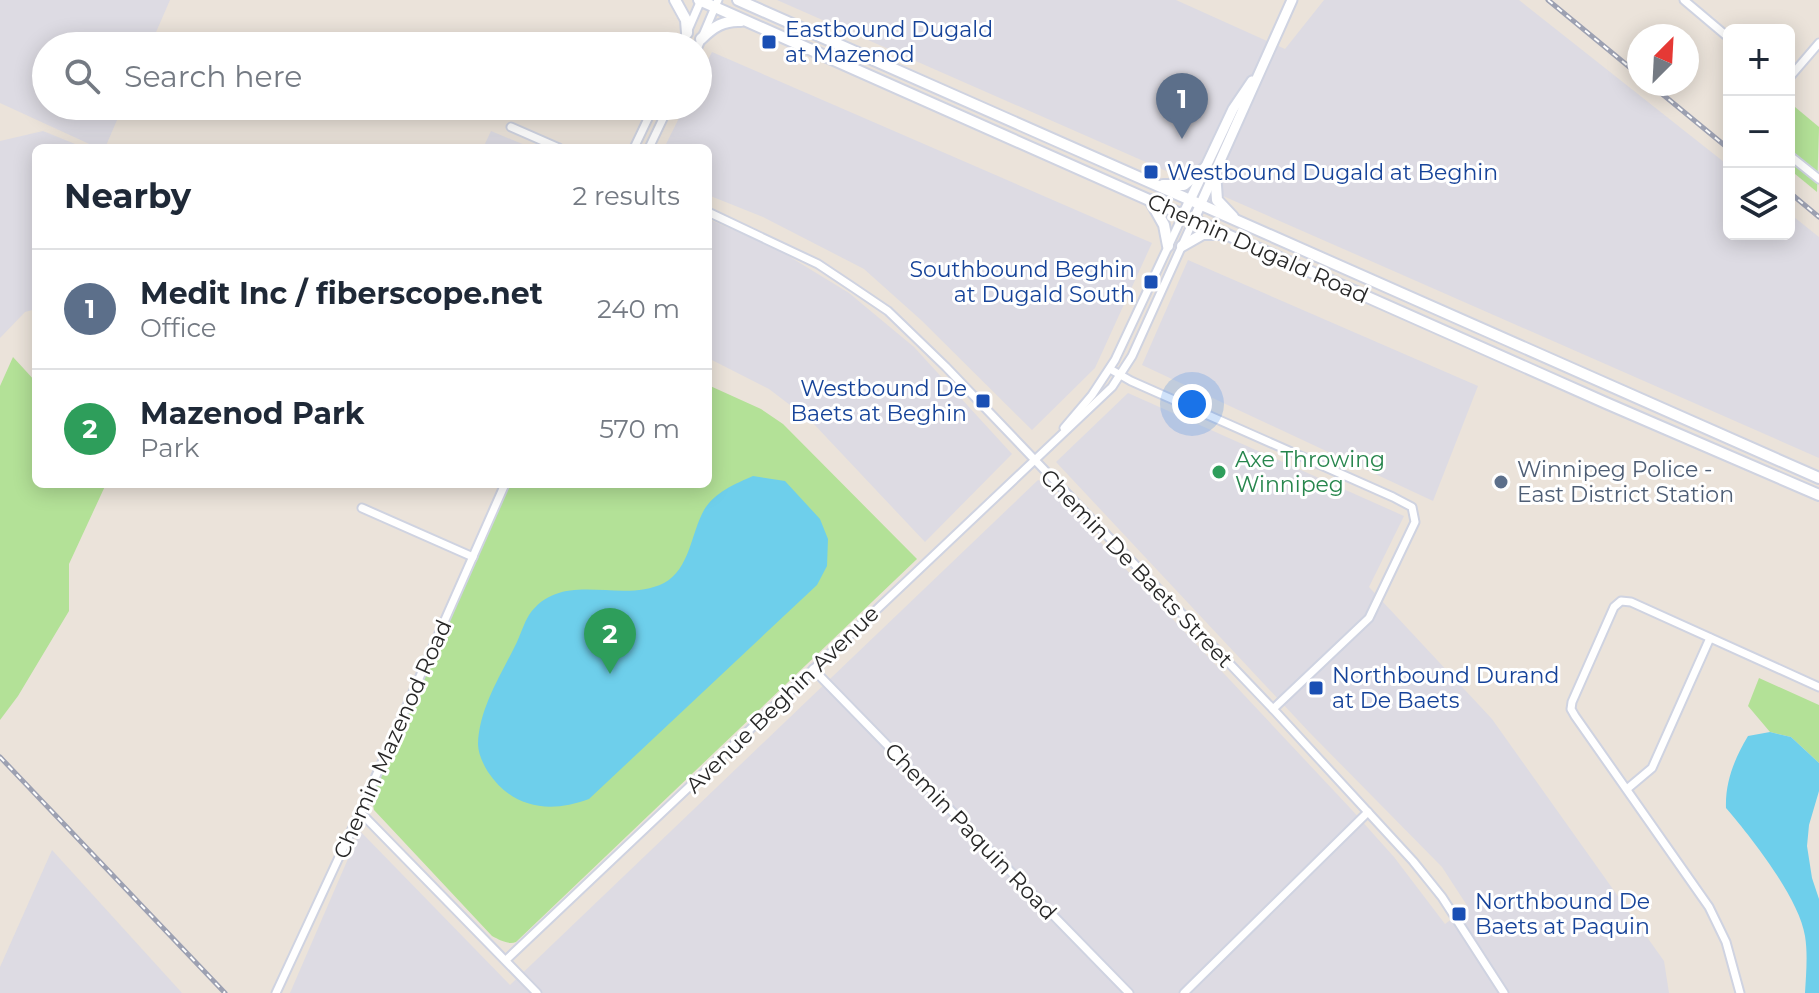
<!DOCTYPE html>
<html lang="en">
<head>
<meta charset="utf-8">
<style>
  body { margin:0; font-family:Montserrat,sans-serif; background:#f2f2f3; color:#1f2937 }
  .controls { position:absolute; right:24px; top:24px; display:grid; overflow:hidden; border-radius:12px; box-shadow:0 4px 20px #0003 }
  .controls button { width:72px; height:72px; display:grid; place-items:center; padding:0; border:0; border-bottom:2px solid #e0e1e3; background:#fff; color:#1f2937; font:40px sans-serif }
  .compass { position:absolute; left:1627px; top:24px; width:72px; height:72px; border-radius:50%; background:#fff; box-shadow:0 4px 20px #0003; rotate:24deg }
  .you { position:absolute; left:1192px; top:404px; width:28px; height:28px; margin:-20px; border:6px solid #fff; border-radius:50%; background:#1a73e8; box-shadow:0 0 0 12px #1a73e833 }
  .badge { display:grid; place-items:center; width:52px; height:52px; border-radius:50%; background:#2563eb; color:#fff; font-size:26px; font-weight:700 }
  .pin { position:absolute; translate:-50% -66px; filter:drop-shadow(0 2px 4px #0008) }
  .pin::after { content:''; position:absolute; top:42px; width:28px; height:24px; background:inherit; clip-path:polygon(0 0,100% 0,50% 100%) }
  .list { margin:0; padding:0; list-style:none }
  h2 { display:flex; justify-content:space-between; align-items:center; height:104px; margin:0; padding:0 32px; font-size:34px }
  h2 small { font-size:26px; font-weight:400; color:#747a83 }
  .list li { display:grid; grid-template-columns:52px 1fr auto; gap:24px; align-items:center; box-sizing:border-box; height:120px; padding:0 32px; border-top:2px solid #e0e1e3 }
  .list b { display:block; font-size:30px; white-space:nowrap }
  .list p { margin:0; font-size:26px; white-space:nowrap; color:#747a83 }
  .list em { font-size:26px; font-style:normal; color:#747a83 }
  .icon { flex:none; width:44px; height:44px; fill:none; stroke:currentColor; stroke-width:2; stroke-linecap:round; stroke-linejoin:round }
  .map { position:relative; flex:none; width:1819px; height:993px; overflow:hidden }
  .search { position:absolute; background:#fff; box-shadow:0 4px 20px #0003; left:32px; top:32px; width:680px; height:88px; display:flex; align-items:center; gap:20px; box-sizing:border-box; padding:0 28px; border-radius:44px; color:#747a83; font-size:30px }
  .panel { position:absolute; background:#fff; box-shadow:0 4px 20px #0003; left:32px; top:144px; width:680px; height:344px; border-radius:12px }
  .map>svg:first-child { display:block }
  .industrial { fill:#dddbe3 }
  .green { fill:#b3e197 }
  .water { fill:#6ecfeb }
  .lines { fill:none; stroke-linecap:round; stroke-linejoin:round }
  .minor-casing { stroke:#cfd3e1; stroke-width:11 }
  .tertiary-casing { stroke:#cfd3e1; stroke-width:13 }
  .secondary-casing { stroke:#cfd3e1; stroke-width:14 }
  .minor { stroke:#fff; stroke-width:7 }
  .tertiary { stroke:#fff; stroke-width:9 }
  .secondary { stroke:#fff; stroke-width:10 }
  .rail-casing { stroke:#9da1b2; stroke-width:5 }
  .rail { stroke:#fff; stroke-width:2; stroke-dasharray:6; stroke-linecap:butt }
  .transit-dot { fill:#1a4fb4; stroke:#fff; stroke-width:3 }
  .leisure-dot { fill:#2e9e5b; stroke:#fff; stroke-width:3 }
  .service-dot { fill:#5c6f8a; stroke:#fff; stroke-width:3 }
  .labels { text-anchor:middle; stroke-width:6; stroke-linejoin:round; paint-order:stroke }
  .transit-label { font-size:22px; fill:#164399; stroke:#fff; text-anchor:start }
  .street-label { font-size:22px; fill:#282828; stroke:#fff }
  .leisure-label { font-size:22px; fill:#27864d; stroke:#fff; text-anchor:start }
  .service-label { font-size:22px; fill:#4e5e75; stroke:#fff; text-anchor:start }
</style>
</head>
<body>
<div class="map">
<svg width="1819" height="993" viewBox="0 0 1819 993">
  <rect width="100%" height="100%" fill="#ebe3da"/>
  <!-- industrial -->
  <g class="industrial">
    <path d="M0,0H170L150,46H46V106H123L105,148H98L0,103Z"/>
    <path d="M777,0H1176L1285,49L1324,0H1519L1729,166V234H1789V213L1819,237V458Z"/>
    <path d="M712,52L1152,243L1095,368L1032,430L921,320L864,269L763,217L708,195V148H664L685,106H698V79Z"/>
    <path d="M43,131L85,148H36V309L25,312L0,338V141Z"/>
    <path d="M491,131L532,148H483Z"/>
    <path d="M708,219L777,249L849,293L914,347L1012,454L925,542L811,421L769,389L708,358Z"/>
    <path d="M1188,260L1478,386L1433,501L1142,365Z"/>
    <path d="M1128,393L1404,516L1369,587L1492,719L1664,961L1669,993H290L360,831L510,985L1038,480L1045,483L1351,809L1394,857L1445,924L1468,907L1442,867L1310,733L1056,462Z"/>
    <path d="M52,850L182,993H0V967Z"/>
  </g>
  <!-- green -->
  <g class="green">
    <path d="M1789,102L1819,127L1817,192L1789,169Z"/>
    <path d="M13,357L36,382V484H106L69,564V611L18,696L0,720V386Z"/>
    <path d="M708,385L761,409L783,424L917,559L516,942C508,945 500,940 492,936L374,810L372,800L373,789L505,484H708Z"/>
    <path d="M1759,678L1819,705V763L1791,737L1770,732L1748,706Z"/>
  </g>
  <!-- water -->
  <g class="water">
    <path d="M753,476L785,481L820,519L828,539L827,566L817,585L589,799C549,814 512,808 488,772C483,764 478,753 478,744C479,708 502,673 517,642C521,633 524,623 529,615C562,568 620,605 664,583C690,569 691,533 704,510C715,492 735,484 753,476Z"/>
    <path d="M1770,732L1791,737L1819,763V791L1809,825L1807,846L1812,878L1819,899V993H1805C1806,975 1808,954 1805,936C1799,898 1751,837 1726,808C1725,781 1735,758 1748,736Z"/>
  </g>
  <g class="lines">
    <defs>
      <g id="minor">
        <path d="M1684,0L1729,38"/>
        <path d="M681,46L701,0"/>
        <path d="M698,47L718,0"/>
        <path d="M1789,78L1819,43"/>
        <path d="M511,127L559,148"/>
        <path d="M634,148L654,106"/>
        <path d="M649,148L669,106"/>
        <path d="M1789,155L1819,179"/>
        <path d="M708,212L818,264L851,286L888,311L946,367L1273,709L1413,861L1442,897L1504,993"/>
        <path d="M1110,369L1131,381L1393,497L1412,507L1415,522L1369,618L1273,709"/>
        <path d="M1064,428L1092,395L1115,360L1183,215"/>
        <path d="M362,508L473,557"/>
        <path d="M813,669L1129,993"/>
        <path d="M1627,789L1652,768L1710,638"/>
        <path d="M360,812L537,993"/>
        <path d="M506,960L1112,387L1132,356L1194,219"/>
        <path d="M276,993L360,812L505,484"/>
        <path d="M1184,993L1368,812"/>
        <path d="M1740,993L1726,942L1709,907L1575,716L1571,709L1572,702L1614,607L1621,601L1631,602L1819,687"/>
      </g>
      <g id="tertiary">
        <path d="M1183,215L1233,109L1252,81"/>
        <path d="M1194,219L1292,0"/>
      </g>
      <g id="secondary">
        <path d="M675,0L686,20L687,33"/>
        <path d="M699,0L1606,403L1819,495"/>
        <path d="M738,0L1819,478"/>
        <path d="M701,39C713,27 724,20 741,21"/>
        <path d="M1215,171L1217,200L1233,217"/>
        <path d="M1163,185H1184L1206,167"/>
        <path d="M1150,200L1164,225L1168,246"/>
        <path d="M1182,246L1203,234H1221"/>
      </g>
    </defs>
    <!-- minor casing -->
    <use href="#minor" class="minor-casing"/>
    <!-- tertiary casing -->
    <use href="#tertiary" class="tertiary-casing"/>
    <!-- secondary casing -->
    <use href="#secondary" class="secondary-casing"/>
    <!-- minor -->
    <use href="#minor" class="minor"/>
    <!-- tertiary -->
    <use href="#tertiary" class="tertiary"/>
    <!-- secondary -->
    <use href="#secondary" class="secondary"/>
    <defs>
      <g id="rail">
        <path d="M1548,0L1639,75"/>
        <path d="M1650,84L1729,149"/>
        <path d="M1789,192L1819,217"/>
        <path d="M0,757L225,993"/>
      </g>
    </defs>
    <!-- rail casing -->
    <use href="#rail" class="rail-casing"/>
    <!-- rail -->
    <use href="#rail" class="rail"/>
  </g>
  <!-- markers -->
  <g class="transit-dot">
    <rect x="761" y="34" width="16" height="16" rx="4"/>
    <rect x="1143" y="164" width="16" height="16" rx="4"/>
    <rect x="1143" y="274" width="16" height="16" rx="4"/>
    <rect x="975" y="393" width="16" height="16" rx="4"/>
    <rect x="1308" y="680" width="16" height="16" rx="4"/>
    <rect x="1451" y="906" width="16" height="16" rx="4"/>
  </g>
  <circle class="leisure-dot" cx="1219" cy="472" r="8"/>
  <circle class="service-dot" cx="1501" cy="482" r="8"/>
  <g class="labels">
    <!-- transit labels -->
    <g class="transit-label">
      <text x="785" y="37">Eastbound Dugald<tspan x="785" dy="25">at Mazenod</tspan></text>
      <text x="1167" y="180">Westbound Dugald at Beghin</text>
      <text x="1135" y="277" text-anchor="end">Southbound Beghin<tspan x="1135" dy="25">at Dugald South</tspan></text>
      <text x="967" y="396" text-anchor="end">Westbound De<tspan x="967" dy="25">Baets at Beghin</tspan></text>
      <text x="1332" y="683">Northbound Durand<tspan x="1332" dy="25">at De Baets</tspan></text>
      <text x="1475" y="909">Northbound De<tspan x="1475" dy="25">Baets at Paquin</tspan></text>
    </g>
    <!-- street labels -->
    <g class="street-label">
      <text transform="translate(1258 248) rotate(24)" y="8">Chemin Dugald Road</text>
      <text transform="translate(1137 568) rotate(46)" y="8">Chemin De Baets Street</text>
      <text transform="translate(782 699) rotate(-44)" y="8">Avenue Beghin Avenue</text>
      <text transform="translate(392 739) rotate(-66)" y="8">Chemin Mazenod Road</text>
      <text transform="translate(971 831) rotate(46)" y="8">Chemin Paquin Road</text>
    </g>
    <!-- leisure labels -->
    <g class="leisure-label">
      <text x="1235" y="467">Axe Throwing<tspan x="1235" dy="25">Winnipeg</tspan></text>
    </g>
    <!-- service labels -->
    <g class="service-label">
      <text x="1517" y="477">Winnipeg Police -<tspan x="1517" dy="25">East District Station</tspan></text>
    </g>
  </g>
</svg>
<div class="controls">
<button>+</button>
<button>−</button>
<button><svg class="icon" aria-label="layers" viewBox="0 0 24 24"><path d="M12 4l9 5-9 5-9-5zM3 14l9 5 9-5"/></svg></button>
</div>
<svg class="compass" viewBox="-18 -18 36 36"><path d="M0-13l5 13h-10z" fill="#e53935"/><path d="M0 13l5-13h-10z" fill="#747a83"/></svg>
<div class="you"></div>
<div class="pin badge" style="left:1182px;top:139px;background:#5c6f8a">1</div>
<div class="pin badge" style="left:610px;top:674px;background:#2e9e5b">2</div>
<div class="search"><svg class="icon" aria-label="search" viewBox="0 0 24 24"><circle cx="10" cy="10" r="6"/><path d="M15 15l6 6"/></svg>Search here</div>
<section class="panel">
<h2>Nearby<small>2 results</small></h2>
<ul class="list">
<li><span class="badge" style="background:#5c6f8a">1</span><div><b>Medit Inc / fiberscope.net</b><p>Office</p></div><em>240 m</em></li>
<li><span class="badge" style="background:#2e9e5b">2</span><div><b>Mazenod Park</b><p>Park</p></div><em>570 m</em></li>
</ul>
</section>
</div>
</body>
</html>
